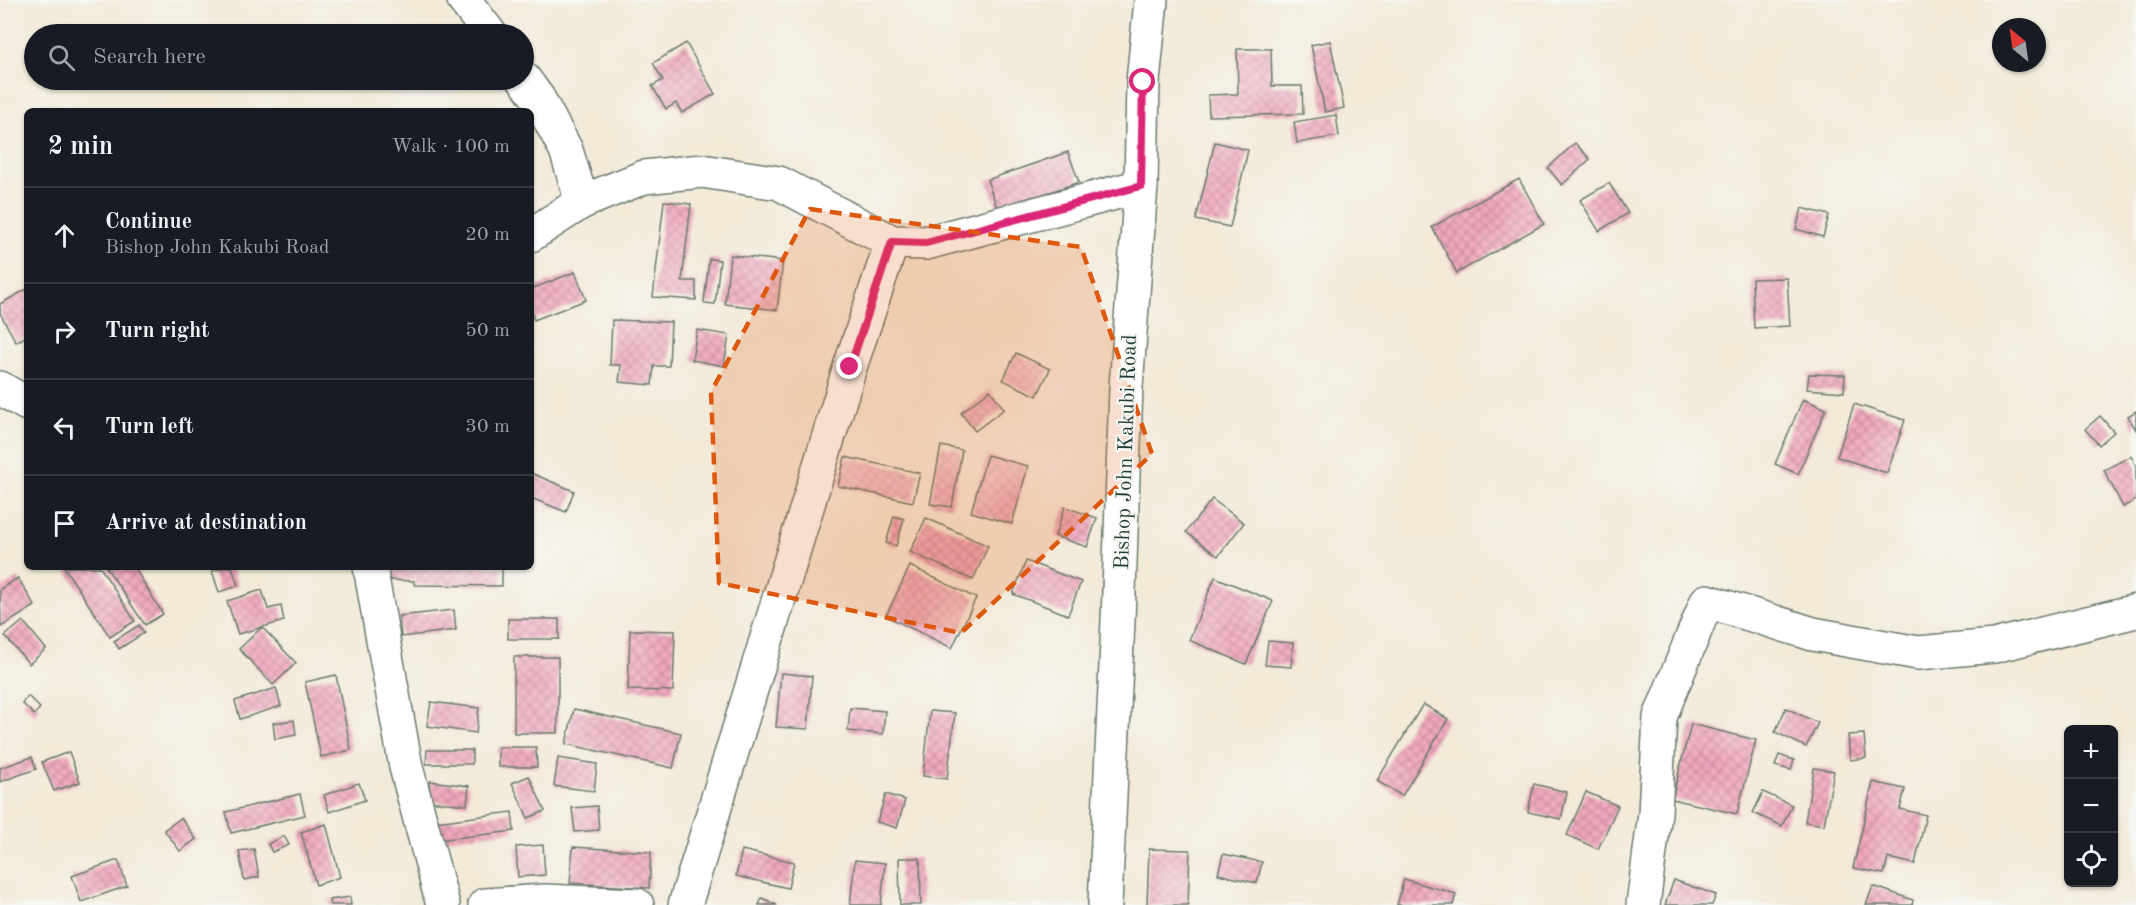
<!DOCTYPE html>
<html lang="en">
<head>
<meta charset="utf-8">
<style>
  body { margin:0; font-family:"Old Standard TT",serif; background:#242831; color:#f1f3f6 }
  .controls { position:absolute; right:18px; bottom:18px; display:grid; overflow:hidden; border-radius:9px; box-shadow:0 2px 4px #0004 }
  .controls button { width:54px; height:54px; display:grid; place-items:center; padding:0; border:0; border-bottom:2px solid #363941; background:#171b24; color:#f1f3f6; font:30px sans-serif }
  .compass { position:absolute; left:1992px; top:18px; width:54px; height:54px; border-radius:50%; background:#171b24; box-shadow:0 2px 4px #0004; rotate:331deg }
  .stop { position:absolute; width:18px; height:18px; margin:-14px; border:4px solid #db2777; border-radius:50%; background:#fff }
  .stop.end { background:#db2777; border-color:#fff; box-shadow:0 2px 6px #0008 }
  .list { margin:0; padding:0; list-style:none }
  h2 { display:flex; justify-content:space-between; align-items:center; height:78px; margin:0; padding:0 24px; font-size:26px }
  h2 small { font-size:20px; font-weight:400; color:#9ea1a6 }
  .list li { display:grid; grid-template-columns:39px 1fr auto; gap:18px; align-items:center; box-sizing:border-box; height:96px; padding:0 24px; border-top:2px solid #363941 }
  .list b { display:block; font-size:22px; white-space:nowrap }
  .list p { margin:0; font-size:20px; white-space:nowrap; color:#9ea1a6 }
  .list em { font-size:20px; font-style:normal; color:#9ea1a6 }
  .icon { flex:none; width:33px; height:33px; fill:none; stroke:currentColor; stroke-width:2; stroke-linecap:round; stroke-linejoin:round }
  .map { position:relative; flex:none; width:2136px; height:905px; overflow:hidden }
  .search { position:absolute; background:#171b24; box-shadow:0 2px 4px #0004; left:24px; top:24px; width:510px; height:66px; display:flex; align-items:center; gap:15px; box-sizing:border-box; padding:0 21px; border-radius:33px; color:#9ea1a6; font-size:22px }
  .panel { position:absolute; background:#171b24; box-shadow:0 2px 4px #0004; left:24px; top:108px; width:510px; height:462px; border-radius:9px }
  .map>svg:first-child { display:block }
  .building { fill:url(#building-cross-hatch) }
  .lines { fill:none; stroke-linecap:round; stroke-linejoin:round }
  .street-casing { stroke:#697a6d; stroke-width:36 }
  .street { stroke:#fff; stroke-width:33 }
  .route { stroke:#db2777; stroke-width:8 }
  .marked { fill:#de580e; fill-opacity:0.2; stroke:#de580e; stroke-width:4.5; stroke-dasharray:12 8; stroke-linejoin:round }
  .labels { text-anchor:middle; stroke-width:4.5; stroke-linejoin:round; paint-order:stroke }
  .street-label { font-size:21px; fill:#1f3d34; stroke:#f6f6f2 }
</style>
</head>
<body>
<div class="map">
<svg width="2136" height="905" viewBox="0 0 2136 905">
  <defs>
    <pattern id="building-cross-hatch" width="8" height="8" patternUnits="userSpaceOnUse" patternTransform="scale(1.5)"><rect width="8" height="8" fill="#f2a8be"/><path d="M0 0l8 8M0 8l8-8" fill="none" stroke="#c38a9b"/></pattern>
  </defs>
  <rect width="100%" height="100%" fill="#f6f6f2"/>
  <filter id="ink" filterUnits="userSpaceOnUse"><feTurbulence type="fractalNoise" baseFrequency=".0167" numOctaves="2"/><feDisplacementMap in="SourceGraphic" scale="12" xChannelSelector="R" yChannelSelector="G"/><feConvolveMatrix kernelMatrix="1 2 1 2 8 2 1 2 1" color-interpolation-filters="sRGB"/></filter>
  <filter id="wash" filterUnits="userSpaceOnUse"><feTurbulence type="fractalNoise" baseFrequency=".008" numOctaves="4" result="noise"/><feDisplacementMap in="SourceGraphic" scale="24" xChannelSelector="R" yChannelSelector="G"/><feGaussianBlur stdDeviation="1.35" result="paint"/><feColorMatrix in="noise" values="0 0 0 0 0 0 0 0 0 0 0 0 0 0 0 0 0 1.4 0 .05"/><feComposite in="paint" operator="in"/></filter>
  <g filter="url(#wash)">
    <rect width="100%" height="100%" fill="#f3ead8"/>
    <g id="blocks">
      <!-- building -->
      <g class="building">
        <path d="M1330,41L1344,108L1325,112L1311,45Z"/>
        <path d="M686,43L715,94L682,113L676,103L666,109L652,86L663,80L653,63Z"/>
        <path d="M1237,49H1271L1272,86H1302L1303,114L1209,116L1208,95L1238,94Z"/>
        <path d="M1336,115L1339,136L1297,143L1294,122Z"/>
        <path d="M1215,142L1248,150L1230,227L1196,220Z"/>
        <path d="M1575,143L1590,159L1562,185L1548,168Z"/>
        <path d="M1068,152L1079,182L998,210L987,180Z"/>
        <path d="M1519,179L1544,224L1457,273L1432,227Z"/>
        <path d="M1609,183L1628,213L1599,231L1580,200Z"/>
        <path d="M664,201L691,204L682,281H696V300L653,297Z"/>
        <path d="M1802,208L1829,215L1823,237L1796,229Z"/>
        <path d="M730,255L783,261L777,310L725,304Z"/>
        <path d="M709,259L720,260L715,304L704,303Z"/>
        <path d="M575,272L586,300L534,320L531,311V289Z"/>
        <path d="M1787,278L1790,326L1754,328L1752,279Z"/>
        <path d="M27,289V336L16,342L0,313V304Z"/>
        <path d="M612,320L671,322L669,366H654L652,385L619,382L621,365H610Z"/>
        <path d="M697,330L729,335L724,366L692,360Z"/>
        <path d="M1016,353L1050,369L1037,396L1003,380Z"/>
        <path d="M1809,374L1845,375L1844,392L1807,389Z"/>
        <path d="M990,390L1004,409L975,431L961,413Z"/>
        <path d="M1803,399L1826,409L1798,474L1775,464Z"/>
        <path d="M1854,404L1905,420L1887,473L1837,457Z"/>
        <path d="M2136,411V430L2128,416Z"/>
        <path d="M2100,416L2114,432L2099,445L2085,429Z"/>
        <path d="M941,446L962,450L952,507L930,504Z"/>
        <path d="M987,455L1028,466L1012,524L971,512Z"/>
        <path d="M2131,456L2136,466V500L2123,507L2104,470Z"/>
        <path d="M845,457L920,473L913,502L838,486Z"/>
        <path d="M531,473L574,491L566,512L531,498Z"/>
        <path d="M1212,499L1244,523L1218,556L1186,532Z"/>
        <path d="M1065,507L1097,518L1087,547L1055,536Z"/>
        <path d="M894,516L904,519L896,546L886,543Z"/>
        <path d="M926,518L988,546L973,580L910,552Z"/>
        <path d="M1026,561L1081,582L1068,615L1013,594Z"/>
        <path d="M910,566L976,598L952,648L886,616Z"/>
        <path d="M64,567H100L135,621L110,637Z"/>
        <path d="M106,567H134L163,614L145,625Z"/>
        <path d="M226,567H232L238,586L219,592L212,571Z"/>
        <path d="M386,567H502V586L414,585V581L385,580Z"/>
        <path d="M1215,577L1273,601L1246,664L1189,640Z"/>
        <path d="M18,578L35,606L1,627L0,589Z"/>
        <path d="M262,590L268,609L281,606L284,621L238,634L227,601Z"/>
        <path d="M454,610L456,630L401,637L399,616Z"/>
        <rect x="508" y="619" width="51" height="20"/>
        <path d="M23,621L46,649L29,664L5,636Z"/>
        <path d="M139,625L144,633L119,649L114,641Z"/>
        <path d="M262,627L296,663L273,685L239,649Z"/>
        <path d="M630,630L675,631L673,691L628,690Z"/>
        <path d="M1268,641L1293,643L1291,667L1265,665Z"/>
        <rect x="514" y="657" width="44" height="76"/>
        <path d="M781,673L812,676L808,729L776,727Z"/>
        <path d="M336,675L351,750L321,757L305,682Z"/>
        <path d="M276,688L281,706L240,719L235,701Z"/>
        <path d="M28,696L40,708L34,715L22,703Z"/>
        <path d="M431,702L479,708L476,733L427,726Z"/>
        <path d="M1423,704L1448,719L1402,796L1377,781Z"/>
        <path d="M850,708L885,711L883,734L848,731Z"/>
        <path d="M1786,708L1818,723L1806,747L1775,732Z"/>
        <path d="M574,709L681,733L673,768L566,744Z"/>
        <path d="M930,711L955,713L947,779L923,776Z"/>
        <path d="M294,720L296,735L275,739L273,723Z"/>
        <path d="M1691,724L1756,740L1737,814L1672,799Z"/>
        <path d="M1864,734L1866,758L1850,760L1848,735Z"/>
        <path d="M498,747H536L537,767H498Z"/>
        <path d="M427,750H472V764H426Z"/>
        <path d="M69,752L80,782L54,791L42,762Z"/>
        <path d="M1779,755L1794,760L1791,770L1775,766Z"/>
        <path d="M32,757L36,769L0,782V768Z"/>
        <path d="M558,758L597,764L594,791L554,786Z"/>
        <path d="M1814,768L1834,771L1824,825L1805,822Z"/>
        <path d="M529,776L545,811L528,818L512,783Z"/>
        <path d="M430,781L469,786L467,805L428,801Z"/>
        <path d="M1873,782L1905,789L1900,809L1926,815L1915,864L1888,858L1884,874L1853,868Z"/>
        <path d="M359,783L365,800L329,812L324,795Z"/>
        <path d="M1534,784L1567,792L1561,819L1528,812Z"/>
        <path d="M1586,792L1618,806L1598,849L1567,835Z"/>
        <path d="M1763,792L1792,805L1782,826L1753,813Z"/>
        <path d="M300,794L305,815L231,833L226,812Z"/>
        <path d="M886,794L905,800L897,828L877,822Z"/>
        <path d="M597,806L599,830L575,832L572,808Z"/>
        <path d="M512,812L514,831L438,840L436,822Z"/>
        <path d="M181,818L196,839L180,851L164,830Z"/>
        <path d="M326,824L340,877L316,885L301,832Z"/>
        <path d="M284,836L289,845L272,852L268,844Z"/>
        <path d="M543,845L545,875L518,877L516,847Z"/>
        <path d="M573,847L651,852L649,888L570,883Z"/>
        <path d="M254,849L259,877L244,880L239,851Z"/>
        <path d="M1149,849L1190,850L1188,905H1147Z"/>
        <path d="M742,850L794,862L788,888L736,876Z"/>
        <path d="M1223,854L1262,862L1257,883L1218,874Z"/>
        <path d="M899,858H920L921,905H900Z"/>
        <path d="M118,860L127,886L81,902L72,876Z"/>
        <path d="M855,860L885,863L881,905H850Z"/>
        <path d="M1404,879L1456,894L1453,905H1397Z"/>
        <path d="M1674,880L1716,895L1712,905H1665Z"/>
        <path d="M1873,886L1913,900L1912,905H1866Z"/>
        <path d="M350,897L351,905H330L329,900Z"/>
        <path d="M762,898L777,905H759Z"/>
      </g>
    </g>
  </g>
  <g filter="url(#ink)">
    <use href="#blocks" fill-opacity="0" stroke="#697a6d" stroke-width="1.5"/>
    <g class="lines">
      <defs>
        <g id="street">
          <path d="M464,0L490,34"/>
          <path d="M524,79L538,98L566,150L582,202"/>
          <path d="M531,235L582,202L644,177L702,171L779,183L892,242L926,243L1141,186"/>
          <path d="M0,388L27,404"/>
          <path d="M370,567L406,767L443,905"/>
          <path d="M485,905L544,901L637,905"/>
          <path d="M685,905L850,367L892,242"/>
          <path d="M1105,905L1118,621L1126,387L1141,186L1143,82L1151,0"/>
          <path d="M1643,905L1655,813L1660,717L1707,601L1813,634L1918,653L1994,646L2136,611"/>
        </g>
      </defs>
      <!-- street casing -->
      <use href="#street" class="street-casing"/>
      <!-- street -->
      <use href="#street" class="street"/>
    </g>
  </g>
  <g class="lines" filter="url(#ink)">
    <!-- route -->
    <path class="route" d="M850,367L892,242L926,243L1141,186L1143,82"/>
  </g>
  <!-- marked area -->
  <path class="marked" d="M810,209L1081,247L1152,454L961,633L719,583L711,392Z"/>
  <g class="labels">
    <!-- street labels -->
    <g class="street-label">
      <text transform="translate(1125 452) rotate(-88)" y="7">Bishop John Kakubi Road</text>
    </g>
  </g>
</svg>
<div class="controls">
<button>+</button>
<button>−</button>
<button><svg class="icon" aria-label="locate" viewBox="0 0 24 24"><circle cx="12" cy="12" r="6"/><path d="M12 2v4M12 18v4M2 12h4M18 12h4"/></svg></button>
</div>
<svg class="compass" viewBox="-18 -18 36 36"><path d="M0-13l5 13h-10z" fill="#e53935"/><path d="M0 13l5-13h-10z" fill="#9ea1a6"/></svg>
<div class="stop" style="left:1143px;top:82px"></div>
<div class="stop end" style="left:850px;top:367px"></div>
<div class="search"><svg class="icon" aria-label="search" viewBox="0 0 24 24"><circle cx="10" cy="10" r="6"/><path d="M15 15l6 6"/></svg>Search here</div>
<section class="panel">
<h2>2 min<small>Walk · 100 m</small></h2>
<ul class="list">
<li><svg class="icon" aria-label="ahead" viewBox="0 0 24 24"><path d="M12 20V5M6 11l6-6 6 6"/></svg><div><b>Continue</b><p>Bishop John Kakubi Road</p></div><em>20 m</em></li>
<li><svg class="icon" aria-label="right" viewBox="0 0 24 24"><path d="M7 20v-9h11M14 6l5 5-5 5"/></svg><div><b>Turn right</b></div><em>50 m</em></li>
<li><svg class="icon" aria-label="left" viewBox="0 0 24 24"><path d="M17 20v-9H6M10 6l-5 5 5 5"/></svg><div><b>Turn left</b></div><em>30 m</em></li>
<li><svg class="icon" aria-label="arrive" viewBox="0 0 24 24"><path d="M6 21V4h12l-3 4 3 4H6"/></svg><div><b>Arrive at destination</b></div></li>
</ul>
</section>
</div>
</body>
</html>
